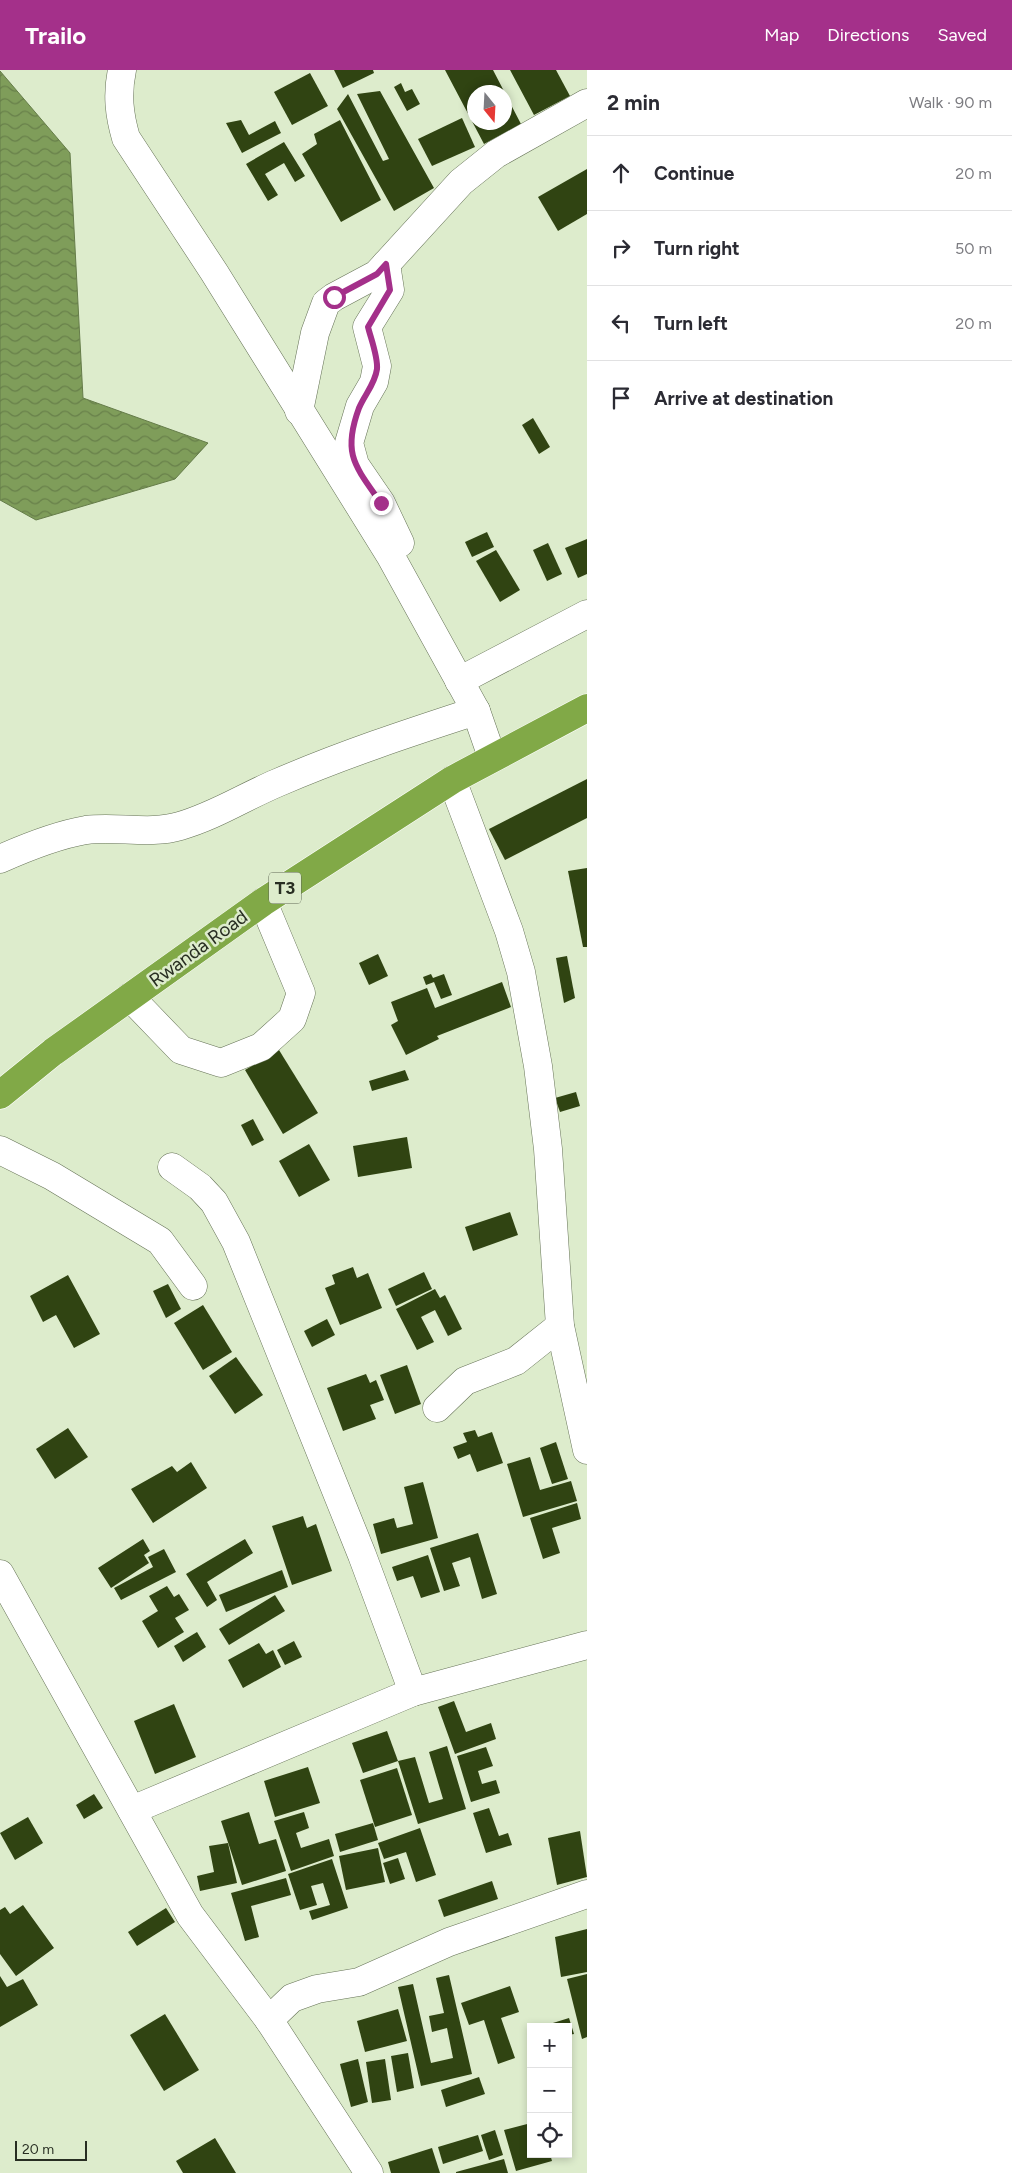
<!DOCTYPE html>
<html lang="en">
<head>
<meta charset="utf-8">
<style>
  body { margin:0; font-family:Figtree,sans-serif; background:#f2f2f3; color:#2b2b33 }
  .controls { position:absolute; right:15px; bottom:15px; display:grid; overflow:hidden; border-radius:0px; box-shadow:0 2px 8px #0003 }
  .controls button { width:45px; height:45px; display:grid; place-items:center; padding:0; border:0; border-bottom:1px solid #e1e1e2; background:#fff; color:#2b2b33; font:25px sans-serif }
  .compass { position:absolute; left:467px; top:15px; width:45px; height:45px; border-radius:50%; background:#fff; box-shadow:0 2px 8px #0003; rotate:162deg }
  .scale { position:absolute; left:15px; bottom:12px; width:72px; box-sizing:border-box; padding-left:5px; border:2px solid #282e22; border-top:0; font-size:14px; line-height:18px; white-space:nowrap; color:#282e22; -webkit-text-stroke:4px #ddeccc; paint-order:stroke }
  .stop { position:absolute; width:15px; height:15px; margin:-11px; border:4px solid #a4308a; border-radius:50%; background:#fff }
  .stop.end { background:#a4308a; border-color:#fff; box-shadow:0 1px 5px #0008 }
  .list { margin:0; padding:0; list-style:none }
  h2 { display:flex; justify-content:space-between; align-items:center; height:65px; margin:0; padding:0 20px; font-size:21px }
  h2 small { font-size:16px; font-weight:400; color:#7c7c81 }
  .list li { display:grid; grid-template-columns:32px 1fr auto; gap:15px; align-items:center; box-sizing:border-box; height:75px; padding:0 20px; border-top:1px solid #e1e1e2 }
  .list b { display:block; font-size:19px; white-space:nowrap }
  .list em { font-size:16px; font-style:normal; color:#7c7c81 }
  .icon { flex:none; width:28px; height:28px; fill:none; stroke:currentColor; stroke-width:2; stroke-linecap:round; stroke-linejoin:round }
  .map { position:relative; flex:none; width:587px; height:2103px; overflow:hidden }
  header { display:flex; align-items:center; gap:30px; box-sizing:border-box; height:70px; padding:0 25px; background:#a4308a; color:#fff }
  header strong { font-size:24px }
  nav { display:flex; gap:28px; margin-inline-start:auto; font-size:18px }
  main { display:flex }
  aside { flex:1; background:#fff }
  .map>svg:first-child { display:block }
  .water { fill:url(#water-waves); stroke:#657c49 }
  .building { fill:#304412; fill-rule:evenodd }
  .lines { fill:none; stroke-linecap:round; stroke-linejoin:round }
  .minor-casing { stroke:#667357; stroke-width:29 }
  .highway-casing { stroke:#fff; stroke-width:29 }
  .minor { stroke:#fff; stroke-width:28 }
  .highway { stroke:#81a947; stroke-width:28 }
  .route { stroke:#a4308a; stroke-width:6 }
  .labels { text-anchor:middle; stroke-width:5; stroke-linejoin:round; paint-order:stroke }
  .shield { fill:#ddeccc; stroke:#5e6755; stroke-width:1 }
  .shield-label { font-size:18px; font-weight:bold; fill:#282e22 }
  .street-label { font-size:19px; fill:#282e22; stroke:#ddeccc }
</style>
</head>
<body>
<header>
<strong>Trailo</strong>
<nav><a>Map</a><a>Directions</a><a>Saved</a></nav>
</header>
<main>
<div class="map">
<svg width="587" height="2103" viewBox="0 0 587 2103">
  <defs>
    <pattern id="water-waves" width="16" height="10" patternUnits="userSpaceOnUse" patternTransform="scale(1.25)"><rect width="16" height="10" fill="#7f9d5a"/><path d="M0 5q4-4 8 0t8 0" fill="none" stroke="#68804a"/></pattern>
  </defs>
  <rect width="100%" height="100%" fill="#ddeccc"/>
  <!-- water -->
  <path class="water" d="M0,1L70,83L83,328L208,373L175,409L36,450L0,430Z"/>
  <!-- building -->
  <g class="building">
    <path d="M334,0H373L374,3L343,18Z"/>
    <path d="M445,0H493L521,54L484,74ZM474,22H504V52H474Z"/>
    <path d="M510,0H556L570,26L534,45Z"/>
    <path d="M310,3L328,36L292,55L274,22Z"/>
    <path d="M401,13L405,22L412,19L420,34L407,41L394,17Z"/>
    <path d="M380,21L434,118L394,141L337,39L348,24L383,91L389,89L357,24Z"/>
    <path d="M462,48L475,77L432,96L418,69Z"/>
    <path d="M241,50L249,65L275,51L281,63L242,83L226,53Z"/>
    <path d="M340,50L381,130L341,152L302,84L317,74L314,64Z"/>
    <path d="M284,72L305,106L295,112L284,93L265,104L278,125L268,131L246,94Z"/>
    <path d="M587,99V144L558,161L538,127Z"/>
    <path d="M533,348L550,377L539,384L522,355Z"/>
    <path d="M487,462L494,477L472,487L465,472Z"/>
    <path d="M587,469V504L578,508L565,478Z"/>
    <path d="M548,473L562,504L547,511L533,480Z"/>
    <path d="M496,480L520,520L500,532L476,491Z"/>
    <path d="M587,709V748L505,790L489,759Z"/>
    <path d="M587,798V877H583L568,801Z"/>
    <path d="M378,884L388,906L369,915L359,893Z"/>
    <path d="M567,886L575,928L564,933L556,888Z"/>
    <path d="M431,904L433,908L444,904L452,925L441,929L434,912L426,915L423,907Z"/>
    <path d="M502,912L511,937L437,966L439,969L406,985L391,955L398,951L391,932L427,918L435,938Z"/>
    <path d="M279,980L318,1043L283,1064L245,1000Z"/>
    <path d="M405,1000L409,1010L372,1021L369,1011Z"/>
    <path d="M576,1022L580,1036L560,1042L555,1028Z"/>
    <path d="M253,1049L264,1070L252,1076L241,1055Z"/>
    <path d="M407,1067L412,1098L358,1107L353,1076Z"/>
    <path d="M309,1074L330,1110L299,1127L279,1091Z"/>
    <path d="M510,1142L518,1165L473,1181L465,1157Z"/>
    <path d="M353,1197L357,1208L368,1203L382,1238L340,1255L325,1218L335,1214L332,1205Z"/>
    <path d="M424,1202L432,1219L396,1236L388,1219Z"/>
    <path d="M68,1205L100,1264L74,1278L56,1245L43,1252L30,1226Z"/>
    <path d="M168,1214L181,1239L166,1248L153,1221Z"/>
    <path d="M435,1219L440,1228L445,1225L462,1259L448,1266L435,1240L421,1247L434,1272L417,1280L396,1239Z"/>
    <path d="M203,1235L232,1282L203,1300L174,1253Z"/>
    <path d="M327,1249L335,1265L312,1277L304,1261Z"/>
    <path d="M236,1287L263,1325L235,1344L209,1306Z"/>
    <path d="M407,1295L421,1334L395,1344L380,1305Z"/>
    <path d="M366,1304L370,1313L376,1310L384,1330L370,1335L376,1349L343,1361L327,1318Z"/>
    <path d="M68,1358L88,1387L55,1409L36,1379Z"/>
    <path d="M475,1360L478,1367L492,1362L503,1393L477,1402L470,1384L458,1389L453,1377L467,1372L463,1363Z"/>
    <path d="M556,1372L568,1409L552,1414L540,1378Z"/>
    <path d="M530,1387L540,1420L571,1411L577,1431L523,1447L507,1394Z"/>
    <path d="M191,1392L207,1418L153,1453L131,1419L172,1396L177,1402Z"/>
    <path d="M423,1412L438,1468L381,1484L373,1454L394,1448L397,1458L413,1454L404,1417Z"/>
    <path d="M577,1433L581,1449L552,1458L560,1483L543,1489L530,1448Z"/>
    <path d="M303,1446L307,1458L316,1454L332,1501L292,1515L272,1456Z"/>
    <path d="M478,1463L497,1524L482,1529L470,1487L452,1493L460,1516L444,1521L430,1478Z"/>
    <path d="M143,1469L150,1481L144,1485L149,1493L111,1518L98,1498Z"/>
    <path d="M245,1469L253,1483L207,1512L217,1530L207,1537L186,1504Z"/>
    <path d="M164,1479L176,1502L121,1530L114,1518L153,1497L148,1487Z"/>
    <path d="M428,1485L440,1522L421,1528L413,1506L397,1511L392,1497Z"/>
    <path d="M282,1500L288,1517L226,1542L219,1525Z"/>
    <path d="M167,1516L174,1527L179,1524L189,1540L175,1548L184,1562L158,1578L142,1551L158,1541L149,1526Z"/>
    <path d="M275,1525L285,1541L229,1575L219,1559Z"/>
    <path d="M197,1562L206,1577L183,1592L174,1576Z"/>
    <path d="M294,1571L302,1587L285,1595L277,1580Z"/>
    <path d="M259,1573L266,1584L273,1580L281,1597L243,1618L228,1590Z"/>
    <path d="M454,1631L466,1662L491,1653L496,1669L455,1684L438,1637Z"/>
    <path d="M174,1634L196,1687L155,1704L134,1651Z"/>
    <path d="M387,1661L398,1691L363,1703L352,1673Z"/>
    <path d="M447,1676L466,1739L418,1754L398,1691L415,1687L429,1733L443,1729L429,1682Z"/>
    <path d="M486,1677L493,1696L478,1701L482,1714L496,1710L500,1723L471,1732L457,1686Z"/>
    <path d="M308,1697L320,1733L275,1747L264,1711Z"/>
    <path d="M397,1698L412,1745L375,1757L360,1710Z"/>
    <path d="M94,1724L103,1738L84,1749L76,1735Z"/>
    <path d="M489,1738L499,1766L508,1763L512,1775L486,1783L473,1743Z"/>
    <path d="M249,1742L259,1774L276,1769L286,1801L242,1815L221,1751Z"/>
    <path d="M304,1742L309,1758L296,1763L301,1778L329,1769L334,1786L291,1801L274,1751Z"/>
    <path d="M28,1747L43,1773L15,1790L0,1763Z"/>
    <path d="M373,1753L378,1770L340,1782L335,1764Z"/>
    <path d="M420,1758L436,1805L416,1812L406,1782L384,1789L378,1773Z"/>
    <path d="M580,1761L587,1807L557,1815L548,1768Z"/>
    <path d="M228,1773L237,1813L200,1821L197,1806L214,1802L209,1776Z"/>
    <path d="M378,1778L385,1812L346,1820L339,1786Z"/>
    <path d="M398,1788L405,1809L390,1814L383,1793Z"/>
    <path d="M332,1789L348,1838L312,1850L309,1841L330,1835L323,1813L311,1816L317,1835L300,1840L288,1804Z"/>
    <path d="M286,1808L291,1825L251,1836L259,1867L245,1871L231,1823Z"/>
    <path d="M492,1811L498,1829L444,1847L438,1830Z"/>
    <path d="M23,1835L54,1878L16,1906L0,1884V1840L5,1837L10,1844Z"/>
    <path d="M166,1838L175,1852L137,1876L128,1862Z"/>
    <path d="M587,1859V1902L561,1907L555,1867Z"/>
    <path d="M587,1904V1967L582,1969L567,1909Z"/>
    <path d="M449,1905L472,2004L421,2016L398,1917L413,1914L431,1993L453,1988L447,1958L432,1962L429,1946L444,1943L436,1908Z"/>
    <path d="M0,1906L7,1917L23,1909L38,1935L0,1957Z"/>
    <path d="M510,1916L519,1942L501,1948L515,1988L498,1994L484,1950L469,1955L461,1933Z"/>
    <path d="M398,1939L407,1971L365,1982L357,1951Z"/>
    <path d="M165,1944L199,2000L164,2021L130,1965Z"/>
    <path d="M569,1948L574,1964L568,1965V1957H540Z"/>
    <path d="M408,1983L414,2018L397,2022L391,1986Z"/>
    <path d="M358,1989L368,2032L351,2037L340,1994Z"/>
    <path d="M385,1989L391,2030L372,2033L366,1992Z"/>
    <path d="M479,2007L485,2024L446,2037L441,2020Z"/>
    <path d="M531,2053V2084H550L552,2091L516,2101L504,2060Z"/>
    <path d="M495,2060L503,2085L489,2090L481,2065Z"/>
    <path d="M478,2065L483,2081L443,2094L438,2077Z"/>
    <path d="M215,2068L236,2103H183L176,2091Z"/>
    <path d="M432,2078L440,2103H391L388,2092Z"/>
    <path d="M504,2089L508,2103H456V2102Z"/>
  </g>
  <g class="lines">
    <defs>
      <g id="minor">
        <path d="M122,0C117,24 119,44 126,68L214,202L390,485L476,641L492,687"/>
        <path d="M386,194L390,220L367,257L377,296L374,312L360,336L349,373L355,395L381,433L400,473"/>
        <path d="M299,341L315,263L326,233L334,227L377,204L461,112L496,84L587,33"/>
        <path d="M459,611L587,544"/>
        <path d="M452,710L509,861L521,902L538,996L548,1079L560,1256L587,1380"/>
        <path d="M0,789C27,777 57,765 86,760C117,756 150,765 180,756C215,746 244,727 277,713C342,685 408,663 476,641"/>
        <path d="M130,927L181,980L221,993L261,977L292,949L301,923L263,832"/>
        <path d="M0,1080L52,1106L160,1171L193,1216"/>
        <path d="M172,1097L200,1117L214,1132L236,1172L362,1485L413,1622"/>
        <path d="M437,1338L465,1311L516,1291L560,1256"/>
        <path d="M0,1504L190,1845L269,1950L369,2103"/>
        <path d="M132,1740L413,1622L587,1575"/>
        <path d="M269,1950L292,1928L317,1919L359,1912L449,1872L587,1824"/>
      </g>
      <path id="highway" d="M0,1025L53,982L263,832L452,710L587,638"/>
    </defs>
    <!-- minor casing -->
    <use href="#minor" class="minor-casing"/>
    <!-- highway casing -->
    <use href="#highway" class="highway-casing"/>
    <!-- minor -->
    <use href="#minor" class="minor"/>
    <!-- highway -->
    <use href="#highway" class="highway"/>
  </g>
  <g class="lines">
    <!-- route -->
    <path class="route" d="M334,227L377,204L386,194L390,220L368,257C371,269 378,287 377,299C375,314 365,324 359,338C342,384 355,396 381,433"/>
  </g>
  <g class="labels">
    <!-- shield labels -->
    <rect class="shield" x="269" y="802.5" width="32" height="31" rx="4"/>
    <g class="shield-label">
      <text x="285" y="824">T3</text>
    </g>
    <!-- street labels -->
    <g class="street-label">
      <text transform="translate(198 878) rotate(-36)" y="7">Rwanda Road</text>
    </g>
  </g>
</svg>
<div class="controls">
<button>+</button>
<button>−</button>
<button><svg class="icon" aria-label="locate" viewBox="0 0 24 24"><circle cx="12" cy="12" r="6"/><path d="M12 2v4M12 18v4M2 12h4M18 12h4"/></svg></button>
</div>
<svg class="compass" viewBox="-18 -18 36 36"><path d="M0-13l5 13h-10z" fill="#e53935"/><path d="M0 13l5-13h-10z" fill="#7c7c81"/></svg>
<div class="scale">20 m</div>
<div class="stop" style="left:334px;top:227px"></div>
<div class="stop end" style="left:381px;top:433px"></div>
</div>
<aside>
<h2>2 min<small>Walk · 90 m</small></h2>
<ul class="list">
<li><svg class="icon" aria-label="ahead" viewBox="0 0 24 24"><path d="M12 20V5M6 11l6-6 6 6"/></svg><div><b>Continue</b></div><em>20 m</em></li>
<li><svg class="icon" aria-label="right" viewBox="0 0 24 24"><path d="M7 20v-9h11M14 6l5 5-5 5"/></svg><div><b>Turn right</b></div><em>50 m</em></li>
<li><svg class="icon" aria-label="left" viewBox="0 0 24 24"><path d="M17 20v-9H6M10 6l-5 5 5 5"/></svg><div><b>Turn left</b></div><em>20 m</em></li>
<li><svg class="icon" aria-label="arrive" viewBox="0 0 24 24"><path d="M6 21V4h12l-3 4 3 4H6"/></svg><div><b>Arrive at destination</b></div></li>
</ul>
</aside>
</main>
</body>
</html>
